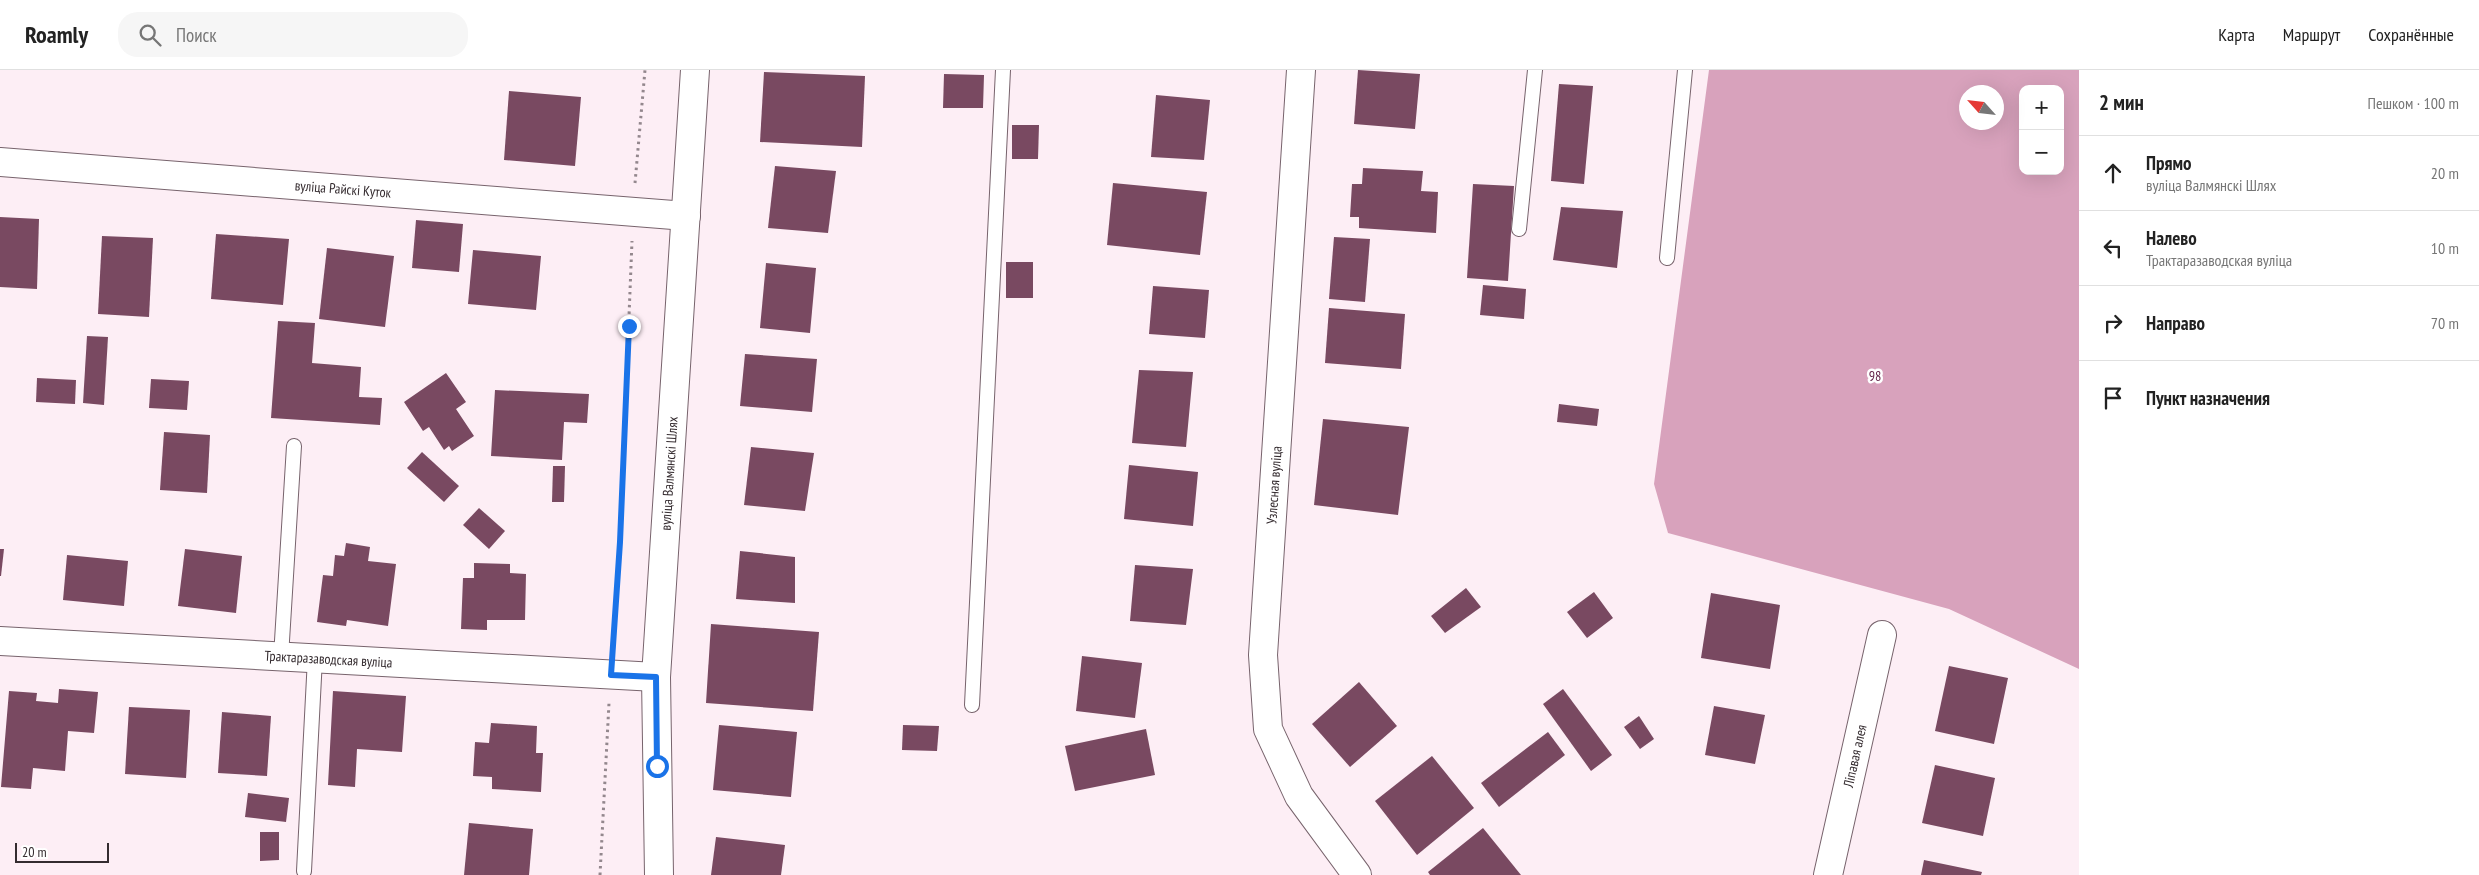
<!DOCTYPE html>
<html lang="ru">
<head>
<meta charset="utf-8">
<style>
  body { margin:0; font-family:"PT Sans Narrow",sans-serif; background:#f6f6f6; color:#222 }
  .controls { position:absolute; right:15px; top:15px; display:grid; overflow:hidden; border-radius:10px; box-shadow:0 5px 20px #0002 }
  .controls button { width:45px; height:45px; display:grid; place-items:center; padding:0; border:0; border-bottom:1px solid #e0e0e0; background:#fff; color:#222; font:25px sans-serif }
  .compass { position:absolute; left:1959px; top:15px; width:45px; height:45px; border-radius:50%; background:#fff; box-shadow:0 5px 20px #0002; rotate:297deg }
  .scale { position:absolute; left:15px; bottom:12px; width:94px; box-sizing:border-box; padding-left:5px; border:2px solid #342b2f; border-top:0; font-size:14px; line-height:18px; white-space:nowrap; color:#342b2f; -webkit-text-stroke:4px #fff; paint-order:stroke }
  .stop { position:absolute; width:15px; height:15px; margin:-11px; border:4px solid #1a73e8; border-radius:50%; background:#fff }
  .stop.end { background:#1a73e8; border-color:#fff; box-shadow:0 1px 5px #0008 }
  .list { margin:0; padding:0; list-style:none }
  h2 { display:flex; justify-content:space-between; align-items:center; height:65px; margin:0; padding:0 20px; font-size:21px }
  h2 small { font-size:16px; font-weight:400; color:#767676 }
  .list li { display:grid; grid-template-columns:32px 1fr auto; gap:15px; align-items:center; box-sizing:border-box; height:75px; padding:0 20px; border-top:1px solid #e0e0e0 }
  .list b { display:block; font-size:19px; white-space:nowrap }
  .list p { margin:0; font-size:16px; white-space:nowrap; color:#767676 }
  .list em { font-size:16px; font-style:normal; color:#767676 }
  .icon { flex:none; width:28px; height:28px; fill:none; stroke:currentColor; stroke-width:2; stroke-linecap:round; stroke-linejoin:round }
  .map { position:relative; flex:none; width:2079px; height:805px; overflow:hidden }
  header { display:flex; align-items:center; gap:30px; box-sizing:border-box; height:70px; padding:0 25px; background:#fff; border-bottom:1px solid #e0e0e0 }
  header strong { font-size:24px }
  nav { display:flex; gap:28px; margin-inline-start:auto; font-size:18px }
  .search { width:350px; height:45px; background:#f6f6f6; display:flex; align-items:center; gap:12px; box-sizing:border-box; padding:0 18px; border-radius:20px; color:#767676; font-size:19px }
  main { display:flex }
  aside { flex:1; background:#fff }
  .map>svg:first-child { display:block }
  .forest { fill:#d8a2bc; fill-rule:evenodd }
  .building { fill:#794961 }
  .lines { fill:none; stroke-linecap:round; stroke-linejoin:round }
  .service-casing { stroke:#77636c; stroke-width:16 }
  .minor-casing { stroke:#77636c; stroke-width:30 }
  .tertiary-casing { stroke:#77636c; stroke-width:30 }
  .path { stroke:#93878d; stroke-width:3; stroke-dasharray:2.5 4; stroke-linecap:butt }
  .service { stroke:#fff; stroke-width:14 }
  .minor { stroke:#fff; stroke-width:28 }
  .tertiary { stroke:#fff; stroke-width:28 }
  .route { stroke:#1a73e8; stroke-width:6 }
  .labels { text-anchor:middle; stroke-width:5; stroke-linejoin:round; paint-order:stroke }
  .street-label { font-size:14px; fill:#342b2f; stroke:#fff }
  .park-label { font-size:14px; fill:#642348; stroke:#fff }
</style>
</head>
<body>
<header>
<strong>Roamly</strong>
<div class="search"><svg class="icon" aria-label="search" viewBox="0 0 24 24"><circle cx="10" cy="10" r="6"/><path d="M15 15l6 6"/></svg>Поиск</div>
<nav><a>Карта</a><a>Маршрут</a><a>Сохранённые</a></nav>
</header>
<main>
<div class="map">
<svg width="2079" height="805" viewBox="0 0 2079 805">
  <rect width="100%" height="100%" fill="#fdeef5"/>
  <!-- forest -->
  <path class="forest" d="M1709,0H2079V599L1949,539L1668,463L1654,414ZM2023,19H2060V101H2023ZM1966,22H1996V52H1966Z"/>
  <!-- building -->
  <g class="building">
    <path d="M1358,0L1420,4L1415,59L1354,54Z"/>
    <path d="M764,2L865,6L862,77L760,72Z"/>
    <path d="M944,4L984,5L983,38H943Z"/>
    <path d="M1559,14L1593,16L1584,114L1551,111Z"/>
    <path d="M509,21L581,27L575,96L504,90Z"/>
    <path d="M1156,25L1210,30L1204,90L1151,87Z"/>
    <path d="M1012,55H1039L1038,89H1012Z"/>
    <path d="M775,96L836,101L828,163L768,158Z"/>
    <path d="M1363,98L1423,101L1421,121L1438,122L1436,163L1359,158V147H1350L1352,114H1362Z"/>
    <path d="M1113,113L1207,122L1200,185L1107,175Z"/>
    <path d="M1473,114L1514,116L1508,211L1467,208Z"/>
    <path d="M1561,137L1623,141L1617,198L1553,190Z"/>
    <path d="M0,147L39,149L37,219L0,217Z"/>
    <path d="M416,150L463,154L459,202L412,198Z"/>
    <path d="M216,164L289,169L283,235L211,229Z"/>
    <path d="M102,166L153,168L149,247L98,244Z"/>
    <path d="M1334,167L1370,169L1365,232L1329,229Z"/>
    <path d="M327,178L394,186L385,257L319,249Z"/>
    <path d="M473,180L541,186L536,240L468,234Z"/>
    <rect x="1006" y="192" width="27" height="36"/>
    <path d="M766,193L816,198L810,263L760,258Z"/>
    <path d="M1483,215L1526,219L1524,249L1480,245Z"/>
    <path d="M1153,216L1209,220L1205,268L1149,264Z"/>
    <path d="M1329,238L1405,244L1401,299L1325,293Z"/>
    <path d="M278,251L315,253L312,293L361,297L359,327L382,328L380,355L271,348Z"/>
    <path d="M87,266L108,267L104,335L83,333Z"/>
    <path d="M745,284L817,289L812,342L740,336Z"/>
    <path d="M1139,300L1193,302L1186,377L1132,373Z"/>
    <path d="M446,303L466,332L456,339L474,366L452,381L449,376L444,380L429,357L423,361L404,332Z"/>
    <path d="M37,308L76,310L75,334L36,332Z"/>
    <path d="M151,309L189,311L187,340L149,338Z"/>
    <path d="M495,320L589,324L587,353L564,352L562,390L491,386Z"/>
    <path d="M1559,334L1599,339L1597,356L1557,352Z"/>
    <path d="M1323,349L1409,357L1398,445L1314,435Z"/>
    <path d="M164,362L210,365L207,423L160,420Z"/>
    <path d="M751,377L814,383L805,441L744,435Z"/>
    <path d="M422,382L459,416L444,432L407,398Z"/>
    <path d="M1129,395L1198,402L1193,456L1124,449Z"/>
    <path d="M553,396H565L564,432H552Z"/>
    <path d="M479,438L505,461L489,479L463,455Z"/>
    <path d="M346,473L370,477L368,491L396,494L388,556L347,550L346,556L317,552L323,505L333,506L335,485L344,486Z"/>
    <path d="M0,479H4L1,506H0Z"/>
    <path d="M185,479L242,486L236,543L178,536Z"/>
    <path d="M740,481L795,487V533L736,529Z"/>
    <path d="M67,485L128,491L124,536L63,530Z"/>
    <path d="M474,493L510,494V503L526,504L525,550H487V560L461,559L463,508H474Z"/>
    <path d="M1135,495L1193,499L1186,555L1130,551Z"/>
    <path d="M1466,518L1481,537L1445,563L1431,546Z"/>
    <path d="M1594,522L1613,548L1587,568L1567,542Z"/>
    <path d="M1711,523L1780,535L1770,599L1701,588Z"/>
    <path d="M711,554L819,562L813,641L706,633Z"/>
    <path d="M1082,586L1142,593L1135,648L1076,641Z"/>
    <path d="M1949,596L2008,608L1994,674L1935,661Z"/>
    <path d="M1359,612L1397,656L1350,697L1312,654Z"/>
    <path d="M59,619L98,622L94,663L68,661L65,701L33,698L31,719L1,717L9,621L37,623L36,631L58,633Z"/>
    <path d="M1563,619L1612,685L1591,701L1543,634Z"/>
    <path d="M333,621L406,626L402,682L357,679L355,717L328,715Z"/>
    <path d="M1714,636L1765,645L1755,694L1705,685Z"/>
    <path d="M129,637L190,640L186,708L125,704Z"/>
    <path d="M222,642L271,646L267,706L218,703Z"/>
    <path d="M1639,646L1654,669L1640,679L1624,657Z"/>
    <path d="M491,653L537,656L536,683H543L541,722L492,719V707L473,706L475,672L489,673Z"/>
    <path d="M719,655L797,662L791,727L713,720Z"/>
    <path d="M903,655L939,656L937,681L902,680Z"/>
    <path d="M1146,659L1155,705L1075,721L1065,676Z"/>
    <path d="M1548,662L1565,685L1499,737L1481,713Z"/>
    <path d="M1432,686L1474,738L1417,785L1375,731Z"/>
    <path d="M1935,695L1995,708L1983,766L1922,753Z"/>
    <path d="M248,723L289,728L286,752L245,747Z"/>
    <path d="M469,753L533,759L529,805H464Z"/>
    <path d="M1483,758L1521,805H1430L1428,802Z"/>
    <path d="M260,762H279V790L260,791Z"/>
    <path d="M716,767L785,775L781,805H711Z"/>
    <path d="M1924,790L1982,802L1981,805H1921Z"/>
  </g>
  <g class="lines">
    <defs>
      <g id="service">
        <path d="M1519,159L1535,0"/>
        <path d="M1667,188L1685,0"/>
        <path d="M281,587L294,376"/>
        <path d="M972,635L1003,0"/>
        <path d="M304,801L315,588"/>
      </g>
      <g id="minor">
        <path d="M1301,0L1263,585L1268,659L1299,726L1357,805"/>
        <path id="s1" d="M0,92L686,146"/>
        <path id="s2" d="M0,571L656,607"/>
        <path id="s3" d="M1828,805L1882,565"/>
      </g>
      <g id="tertiary">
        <path id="s4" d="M659,805L656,607L695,0"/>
      </g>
    </defs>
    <!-- service casing -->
    <use href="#service" class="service-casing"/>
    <!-- minor casing -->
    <use href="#minor" class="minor-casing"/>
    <!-- tertiary casing -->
    <use href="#tertiary" class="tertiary-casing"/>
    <!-- path -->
    <g class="path">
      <path d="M635,113L645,0"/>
      <path d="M613,575L620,472L632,171"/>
      <path d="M600,805L609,633"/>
    </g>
    <!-- service -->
    <use href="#service" class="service"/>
    <!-- minor -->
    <use href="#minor" class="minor"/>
    <!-- tertiary -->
    <use href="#tertiary" class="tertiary"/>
  </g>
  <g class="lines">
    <!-- route -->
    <path class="route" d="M629,256L620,472L611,605L656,607L657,696"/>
  </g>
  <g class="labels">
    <!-- street labels -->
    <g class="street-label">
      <text dy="5" stroke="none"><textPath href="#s1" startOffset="344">вуліца Райскі Куток</textPath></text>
      <text dy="5" stroke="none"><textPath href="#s4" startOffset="402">вуліца Валмянскі Шлях</textPath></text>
      <text transform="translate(1274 415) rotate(-86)" y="5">Узлесная вуліца</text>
      <text dy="5" stroke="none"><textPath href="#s2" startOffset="329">Трактаразаводская вуліца</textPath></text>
      <text dy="5" stroke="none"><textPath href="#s3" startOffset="122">Ліпавая алея</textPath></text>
    </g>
    <!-- park labels -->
    <g class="park-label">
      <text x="1875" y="311">98</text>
    </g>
  </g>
</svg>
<div class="controls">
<button>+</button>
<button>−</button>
</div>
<svg class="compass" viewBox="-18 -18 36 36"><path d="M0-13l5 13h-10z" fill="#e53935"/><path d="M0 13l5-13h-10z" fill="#767676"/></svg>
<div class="scale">20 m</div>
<div class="stop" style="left:657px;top:696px"></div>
<div class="stop end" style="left:629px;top:256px"></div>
</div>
<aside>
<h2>2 мин<small>Пешком · 100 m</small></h2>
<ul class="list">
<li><svg class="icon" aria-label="ahead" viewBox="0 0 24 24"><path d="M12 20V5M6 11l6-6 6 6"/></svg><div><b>Прямо</b><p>вуліца Валмянскі Шлях</p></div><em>20 m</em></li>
<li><svg class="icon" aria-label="left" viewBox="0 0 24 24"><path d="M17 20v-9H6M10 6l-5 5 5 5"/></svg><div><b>Налево</b><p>Трактаразаводская вуліца</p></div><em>10 m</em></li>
<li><svg class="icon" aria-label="right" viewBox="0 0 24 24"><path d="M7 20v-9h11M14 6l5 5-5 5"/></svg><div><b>Направо</b></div><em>70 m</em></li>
<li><svg class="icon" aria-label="arrive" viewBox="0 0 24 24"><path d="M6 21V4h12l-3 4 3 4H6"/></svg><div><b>Пункт назначения</b></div></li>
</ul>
</aside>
</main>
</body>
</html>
